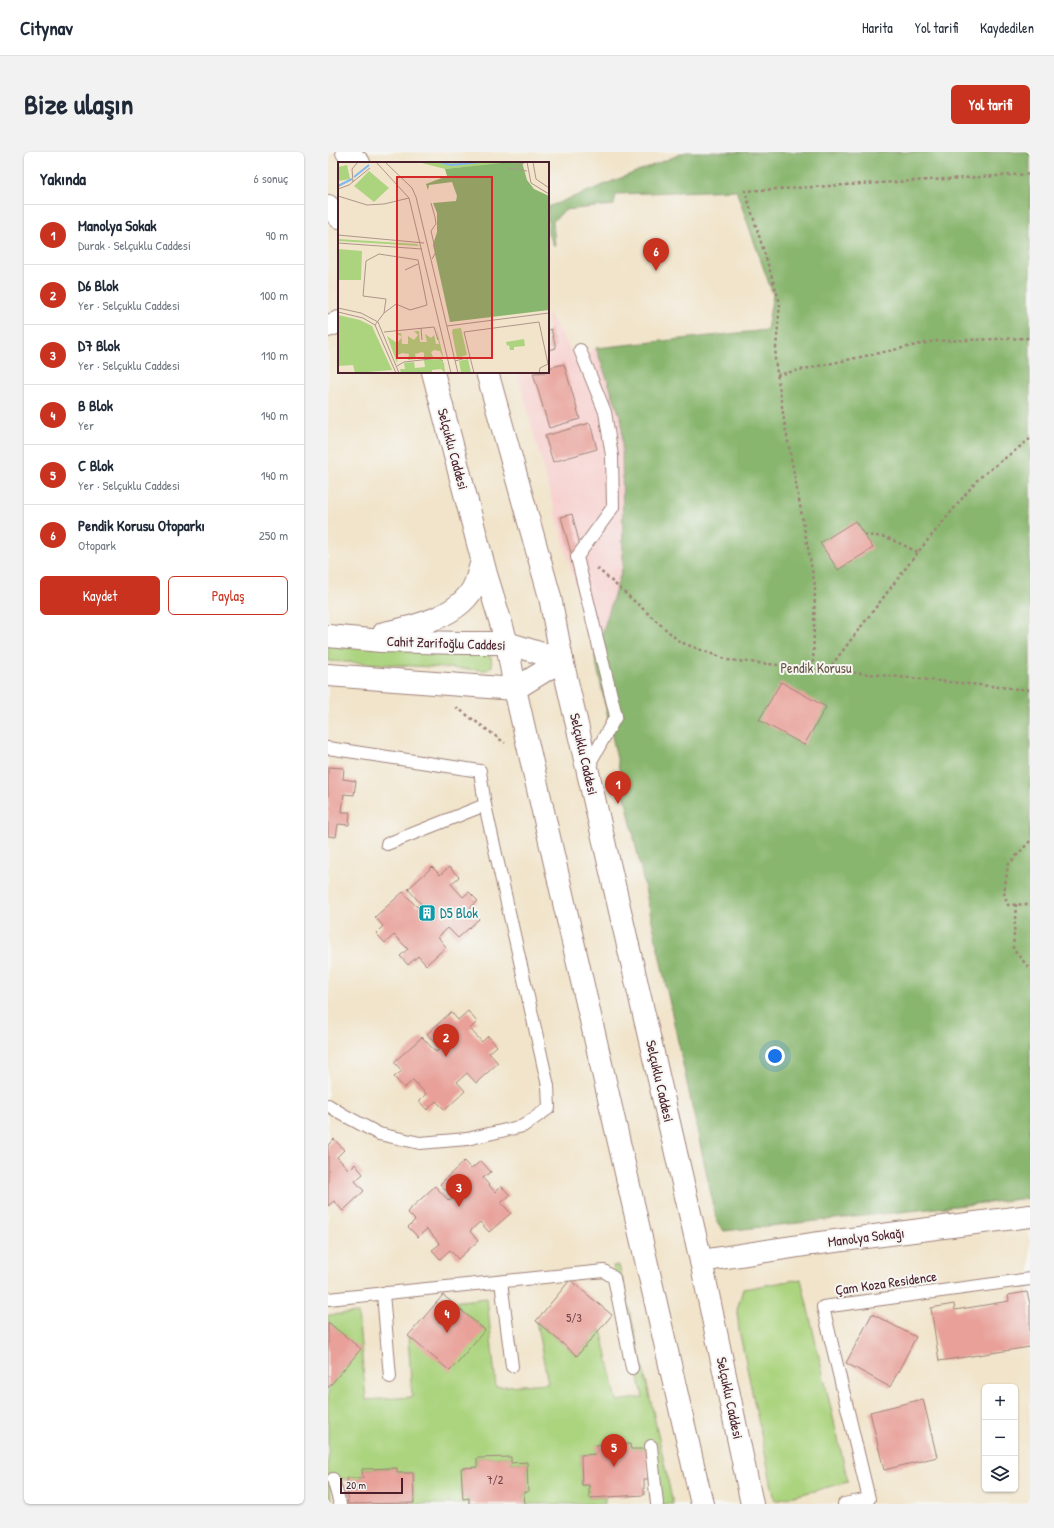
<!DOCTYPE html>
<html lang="tr">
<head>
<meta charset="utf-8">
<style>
  body { margin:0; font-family:"Patrick Hand",sans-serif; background:#f2f2f3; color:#1f2937 }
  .controls { position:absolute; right:12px; bottom:12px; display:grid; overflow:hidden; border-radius:6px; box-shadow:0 1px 3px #0004 }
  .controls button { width:36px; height:36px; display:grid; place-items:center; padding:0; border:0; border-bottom:1px solid #e0e1e3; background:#fff; color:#1f2937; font:20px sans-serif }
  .scale { position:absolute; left:12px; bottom:10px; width:63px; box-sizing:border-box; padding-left:4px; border:2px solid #4a1f2b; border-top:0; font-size:11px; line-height:14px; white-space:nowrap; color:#4a1f2b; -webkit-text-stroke:3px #f6f6f2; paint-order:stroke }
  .you { position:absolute; left:447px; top:904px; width:14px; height:14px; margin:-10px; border:3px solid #fff; border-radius:50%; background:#1a73e8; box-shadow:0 0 0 6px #1a73e833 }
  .badge { display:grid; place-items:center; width:26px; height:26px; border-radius:50%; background:#c8321e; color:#fff; font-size:13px; font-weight:700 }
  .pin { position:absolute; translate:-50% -33px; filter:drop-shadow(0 1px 2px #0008) }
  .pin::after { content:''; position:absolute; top:21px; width:14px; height:12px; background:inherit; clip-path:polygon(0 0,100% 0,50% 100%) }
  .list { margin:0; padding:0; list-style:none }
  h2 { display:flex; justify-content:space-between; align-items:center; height:52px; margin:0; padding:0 16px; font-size:17px }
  h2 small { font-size:13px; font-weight:400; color:#747a83 }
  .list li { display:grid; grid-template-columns:26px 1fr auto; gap:12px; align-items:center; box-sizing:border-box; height:60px; padding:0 16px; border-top:1px solid #e0e1e3 }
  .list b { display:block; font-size:15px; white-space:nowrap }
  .list p { margin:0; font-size:13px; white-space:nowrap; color:#747a83 }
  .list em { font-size:13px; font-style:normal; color:#747a83 }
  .actions { display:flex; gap:8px; padding:12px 16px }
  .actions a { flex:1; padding:9px 0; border:1px solid #c8321e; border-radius:6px; text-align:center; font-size:14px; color:#c8321e }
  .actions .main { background:#c8321e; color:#fff }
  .icon { flex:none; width:22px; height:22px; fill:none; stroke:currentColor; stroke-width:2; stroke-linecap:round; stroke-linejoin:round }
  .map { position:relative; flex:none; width:702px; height:1352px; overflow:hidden; border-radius:6px }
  header { display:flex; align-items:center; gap:24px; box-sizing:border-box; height:56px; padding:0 20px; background:#fff; border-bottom:1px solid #e0e1e3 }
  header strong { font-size:19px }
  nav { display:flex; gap:22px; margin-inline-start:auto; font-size:14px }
  .intro { display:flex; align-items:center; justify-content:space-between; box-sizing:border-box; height:96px; padding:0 24px }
  h1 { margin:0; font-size:28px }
  .button { padding:10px 18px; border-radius:6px; background:#c8321e; color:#fff; font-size:14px; font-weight:700 }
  main { display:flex; gap:24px; padding:0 24px }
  aside { flex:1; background:#fff; border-radius:6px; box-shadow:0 1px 3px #0004 }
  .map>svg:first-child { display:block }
  .built { fill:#f7d0cf }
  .green { fill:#acd47f; stroke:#7b7a55 }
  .forest { fill:#89b66e; stroke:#6a6a4c }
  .building { fill:#e8a099 }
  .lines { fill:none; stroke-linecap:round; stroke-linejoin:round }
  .service-casing { stroke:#9e827a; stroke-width:14 }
  .minor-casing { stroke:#9e827a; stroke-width:24 }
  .secondary-casing { stroke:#9e827a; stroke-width:24 }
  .primary-casing { stroke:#9e827a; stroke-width:24 }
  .path { stroke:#9e827a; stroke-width:2.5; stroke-dasharray:3 3; stroke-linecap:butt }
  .service { stroke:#fff; stroke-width:12 }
  .minor { stroke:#fff; stroke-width:22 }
  .secondary { stroke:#fff; stroke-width:22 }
  .primary { stroke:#fff; stroke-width:22 }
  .labels { text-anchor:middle; stroke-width:4; stroke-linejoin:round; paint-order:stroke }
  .number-label { font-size:12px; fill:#723f46 }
  .street-label { font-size:14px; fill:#4a1f2b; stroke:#f6f6f2 }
  .park-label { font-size:14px; fill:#675544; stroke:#f6f6f2 }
  .culture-label { font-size:14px; fill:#0d838f; stroke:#f6f6f2; text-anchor:start }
  .inset-river { fill:none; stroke:#82b7f0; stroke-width:2 }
  .inset-road { fill:none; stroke:#ae958a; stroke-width:1 }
  .view { fill:#d62828; fill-opacity:0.15; stroke:#d62828; stroke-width:2 }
  .inset-edge { fill:none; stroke:#4a1f2b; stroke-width:2 }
</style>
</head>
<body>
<header>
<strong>Citynav</strong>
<nav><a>Harita</a><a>Yol tarifi</a><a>Kaydedilen</a></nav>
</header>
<div class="intro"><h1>Bize ulaşın</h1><a class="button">Yol tarifi</a></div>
<main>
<aside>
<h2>Yakında<small>6 sonuç</small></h2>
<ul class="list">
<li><span class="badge">1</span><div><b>Manolya Sokak</b><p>Durak · Selçuklu Caddesi</p></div><em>90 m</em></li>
<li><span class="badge">2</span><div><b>D6 Blok</b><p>Yer · Selçuklu Caddesi</p></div><em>100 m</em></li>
<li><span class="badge">3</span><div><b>D7 Blok</b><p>Yer · Selçuklu Caddesi</p></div><em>110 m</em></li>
<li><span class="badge">4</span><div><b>B Blok</b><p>Yer</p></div><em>140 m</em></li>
<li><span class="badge">5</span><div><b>C Blok</b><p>Yer · Selçuklu Caddesi</p></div><em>140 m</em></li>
<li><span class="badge">6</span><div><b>Pendik Korusu Otoparkı</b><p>Otopark</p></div><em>250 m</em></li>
</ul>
<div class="actions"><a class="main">Kaydet</a><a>Paylaş</a></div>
</aside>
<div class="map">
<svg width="702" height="1352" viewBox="0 0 702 1352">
  <rect width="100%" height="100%" fill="#f6f6f2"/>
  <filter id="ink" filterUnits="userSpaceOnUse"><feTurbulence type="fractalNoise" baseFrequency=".025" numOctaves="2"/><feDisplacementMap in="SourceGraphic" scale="8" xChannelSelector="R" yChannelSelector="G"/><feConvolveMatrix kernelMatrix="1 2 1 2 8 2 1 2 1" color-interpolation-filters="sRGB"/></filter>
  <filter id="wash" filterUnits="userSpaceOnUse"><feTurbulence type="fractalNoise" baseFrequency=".012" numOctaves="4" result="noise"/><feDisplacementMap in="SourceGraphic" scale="16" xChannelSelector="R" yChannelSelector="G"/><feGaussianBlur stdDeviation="0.9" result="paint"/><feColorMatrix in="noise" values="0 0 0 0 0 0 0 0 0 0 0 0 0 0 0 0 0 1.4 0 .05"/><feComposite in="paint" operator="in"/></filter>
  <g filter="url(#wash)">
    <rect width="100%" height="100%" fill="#f1e4ca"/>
    <!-- built -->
    <path class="built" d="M220,160L248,207L268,196L294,269L295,414L267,505L189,220H220Z"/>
    <!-- green -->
    <g class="green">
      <path d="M0,492L157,502L163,505L164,514L159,518H154L0,509Z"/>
      <path d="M291,1113L323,1250L345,1352H331L319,1297H303L302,1292L269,1293V1302L253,1303L254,1333H261V1346L277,1345V1352H197L196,1340H200L199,1310L183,1311V1305L149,1306V1315L133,1316L135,1346H141V1352H82L86,1351L85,1321H69L68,1316L35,1317V1326L2,1328L3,1352H0V1236L32,1197L0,1170V1163L30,1161L38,1248L84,1245L80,1184L157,1178L124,1150L159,1146L168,1235L220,1231L208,1169L249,1204L273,1177L289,1249L315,1245L285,1114Z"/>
      <path d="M473,1127L520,1330L447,1349L411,1178L409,1158L415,1137Z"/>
    </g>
    <!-- forest -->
    <path class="forest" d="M358,0H702V1046L396,1079L389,1070L267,505L295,414L294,269L268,196L439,178L445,143L408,38L288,42L286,53L237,58L225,69L227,95L220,82V55Z"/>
    <g id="blocks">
      <!-- building -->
      <g class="building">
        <path d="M223,177L228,196L220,198V178Z"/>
        <path d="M236,212L252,267L221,276L205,221L220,220V216Z"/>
        <path d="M262,271L269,297L225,310L217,284Z"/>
        <path d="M244,362L257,413L247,415L233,365Z"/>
        <path d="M527,369L545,396L510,418L492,391Z"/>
        <path d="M453,530L498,555L476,593L431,568Z"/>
        <path d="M0,615L16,616L15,627L28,629L26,643L16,642L14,660H22L21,673L10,672L8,685L0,684Z"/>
        <path d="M104,715L112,723L121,715L131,725L123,732L135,745L141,740L150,749L142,756L151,767L130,786L120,776L110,785L118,795L98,813L90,804L80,813L72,804L80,797L66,783L57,791L48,781L55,774L47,765L75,740L89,755L93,752L80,737Z"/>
        <path d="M140,859L149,870L142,877L154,890L160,884L169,894L161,901L170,911L148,931L139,921L129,930L137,939L117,958L108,949L99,958L91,949L98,942L85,928L76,936L66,925L74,919L66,910L94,885L108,900L112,897L99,882L123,860L130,868Z"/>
        <path d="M6,987L16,998L9,1005L21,1018L27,1012L35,1022L27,1029L36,1039L15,1059L6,1049L0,1054V993Z"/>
        <path d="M136,1009L143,1017L153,1009L163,1020L155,1026L167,1040L173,1034L182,1043L173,1051L183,1061L161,1080L152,1070L142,1079L150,1089L130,1107L122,1098L112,1107L104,1098L112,1092L99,1077L90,1085L80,1075L87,1068L79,1060L107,1034L121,1049L125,1046L112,1032Z"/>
        <path d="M242,1128L284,1163L249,1204L208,1169Z"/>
        <path d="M699,1140L702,1152V1195L611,1209L603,1156L626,1152L627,1158L681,1149L680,1143Z"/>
        <path d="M115,1143L157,1178L122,1219L80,1184Z"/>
        <path d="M544,1162L588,1185L562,1235L518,1211Z"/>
        <path d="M0,1170L33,1197L0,1236Z"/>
        <path d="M595,1247L609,1305L556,1318L542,1260Z"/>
        <path d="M302,1292L303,1297H319L320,1327H316V1343L261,1346V1333H254L253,1303L269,1302L268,1293Z"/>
        <path d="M183,1305V1311L199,1310L200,1340H196L197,1352H141V1346L135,1347L133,1316L149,1315V1306Z"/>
        <path d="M69,1316V1321H85L86,1351L20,1352L19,1326H35L34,1317Z"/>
      </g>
    </g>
  </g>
  <g filter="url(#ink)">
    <use href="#blocks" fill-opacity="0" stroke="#9e827a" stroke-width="1"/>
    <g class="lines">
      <defs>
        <g id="service">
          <path d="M252,198L277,260L284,304L285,355L249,405L288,564L259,616"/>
          <path d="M0,596L152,619L157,653L220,934L221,956L195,974L139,987L92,991L51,982L14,962L0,953"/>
          <path d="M59,692L157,653"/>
          <path d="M173,1130L184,1214"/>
          <path d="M55,1141L62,1225"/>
          <path d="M0,1147L276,1119L286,1126L304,1216"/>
          <path d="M323,1294L329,1352"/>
          <path d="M5,1327L12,1352"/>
          <path d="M516,1352L541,1347L495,1155L702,1127"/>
        </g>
        <g id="minor">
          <path d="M0,174L11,170"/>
          <path d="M373,1109L484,1092L702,1064"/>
        </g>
        <g id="secondary">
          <path d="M234,508L373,1109L424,1352"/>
          <path d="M187,537L374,1352"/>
        </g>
        <g id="primary">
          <path d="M19,0L31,11"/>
          <path d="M0,54L11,65"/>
          <path d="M105,220L158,422L179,491L187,537"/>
          <path d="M159,220L222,445L234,508"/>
          <path d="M56,481C86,475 134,464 147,432C150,424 152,416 154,408"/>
          <path d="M0,484L53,489L133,491H179L234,508"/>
          <path d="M0,523L187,537"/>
          <path d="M187,537L234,508"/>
        </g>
      </defs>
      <!-- service casing -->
      <use href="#service" class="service-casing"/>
      <!-- minor casing -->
      <use href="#minor" class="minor-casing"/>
      <!-- secondary casing -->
      <use href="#secondary" class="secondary-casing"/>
      <!-- primary casing -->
      <use href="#primary" class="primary-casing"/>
      <!-- path -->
      <g class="path">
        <path d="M449,223L607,189L702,186"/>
        <path d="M536,383L558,385L590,400"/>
        <path d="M269,416L352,490L400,508L702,538"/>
        <path d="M485,517L487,434L456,268L447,207L452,151L417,39L702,22"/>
        <path d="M500,518L590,400L651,326L702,287"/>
        <path d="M128,555L177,591"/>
        <path d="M702,689L680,713L676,741L680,753L702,752"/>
        <path d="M688,752L685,797L702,817"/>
      </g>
      <!-- service -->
      <use href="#service" class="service"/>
      <!-- minor -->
      <use href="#minor" class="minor"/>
      <!-- secondary -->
      <use href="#secondary" class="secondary"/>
      <!-- primary -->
      <use href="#primary" class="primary"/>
    </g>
  </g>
  <!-- icons -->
  <defs>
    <symbol id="building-square" viewBox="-11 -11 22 22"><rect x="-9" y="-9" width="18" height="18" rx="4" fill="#0f9aa8" stroke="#f6f6f2"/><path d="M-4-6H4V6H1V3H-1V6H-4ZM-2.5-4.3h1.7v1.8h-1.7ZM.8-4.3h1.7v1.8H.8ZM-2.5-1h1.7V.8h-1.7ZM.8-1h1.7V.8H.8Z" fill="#fff"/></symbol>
  </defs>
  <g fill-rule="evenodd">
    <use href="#building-square" x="89" y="751" width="20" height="20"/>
  </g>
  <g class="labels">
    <!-- number labels -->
    <g class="number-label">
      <text x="246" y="1170">5/3</text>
      <text x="167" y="1332">7/2</text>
    </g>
    <!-- street labels -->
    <g class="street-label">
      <text transform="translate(125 297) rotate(75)" y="5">Selçuklu Caddesi</text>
      <text transform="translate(118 491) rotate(2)" y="5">Cahit Zarifoğlu Caddesi</text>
      <text transform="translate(256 602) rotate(77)" y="5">Selçuklu Caddesi</text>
      <text transform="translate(332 929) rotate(77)" y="5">Selçuklu Caddesi</text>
      <text transform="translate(538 1085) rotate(-7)" y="5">Manolya Sokağı</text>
      <text transform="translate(558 1131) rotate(-8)" y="5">Çam Koza Residence</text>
      <text transform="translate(402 1246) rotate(78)" y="5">Selçuklu Caddesi</text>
    </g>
    <!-- park labels -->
    <g class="park-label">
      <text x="488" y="521">Pendik Korusu</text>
    </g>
    <!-- culture labels -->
    <g class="culture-label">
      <text x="112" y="766">D5 Blok</text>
    </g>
  </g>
  <!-- overview -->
  <g transform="translate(10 10)">
    <rect width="211" height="211" fill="#f1e4ca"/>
    <path d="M80,0H176L107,7ZM9,3L12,17L0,19V5ZM31,9L51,26L36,40L16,24ZM0,77L79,82L81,84L0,79ZM0,87L24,89L23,118H0ZM0,153L22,158L34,164L54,208L17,211L15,203L0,204ZM98,164L106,198L102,189L96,188L93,190L95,195L86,197V191L84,190L77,192L78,197L70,198L71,192L64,191L60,193L59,201L49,174L59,181L64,175L58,171H63L64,182H70V174L76,178L80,173L76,169H81L82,180H89L87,172L93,176L96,173L98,182H101ZM123,166L129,193L119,196L114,170L115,167ZM186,177L187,184L176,185V188H172L171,183L169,184L168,180ZM102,197L106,201L107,211L103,207L94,208V211H63L62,207H67L66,201L76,200L77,206L87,205L86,198ZM130,197L133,211H123L121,199Z" fill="#acd47f"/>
    <path d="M173,0H184L189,18L196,27L211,34V148L112,160L95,83L99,70V51L95,41L118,39L119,34L114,20L91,23L90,28L88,22L109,14L107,7Z" fill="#89b66e"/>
    <path class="inset-river" d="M102,0L113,3L142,0M16,15L31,3M0,24L14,17"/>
    <path class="inset-road" d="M38,0L71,36L113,211M47,0L74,26L78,35L120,211M189,0L193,21L211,32M195,0L198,17L211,26M177,5L188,0M170,6L189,9M15,20L14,7L20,0M0,27L11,23L32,6M0,34L29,43L46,42L71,36M93,41L97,55L98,62L93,69L98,90L94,97M0,73L86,81M0,81L84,87M67,108L80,102M0,146L23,151L40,160L61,211M0,150L25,156L37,163L58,211M37,163L46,151L48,137L25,134L28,99L41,92L80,98L89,143L72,148L58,142L46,151M109,164L211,151M83,166L84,178M46,170L96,165L100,178M132,195L136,211M117,199L132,195L126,170L201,160L210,202L202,206L201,211M59,204L66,200L101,196L105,199"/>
    <path class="view" d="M59,15H154V196H59Z"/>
    <rect width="211" height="211" class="inset-edge"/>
  </g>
</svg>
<div class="controls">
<button>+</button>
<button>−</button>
<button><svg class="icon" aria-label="layers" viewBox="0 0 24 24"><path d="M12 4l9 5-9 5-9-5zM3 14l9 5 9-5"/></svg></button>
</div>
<div class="scale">20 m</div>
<div class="you"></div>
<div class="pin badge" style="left:290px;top:652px">1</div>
<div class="pin badge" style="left:118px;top:905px">2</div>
<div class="pin badge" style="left:131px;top:1055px">3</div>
<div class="pin badge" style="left:119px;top:1181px">4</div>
<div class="pin badge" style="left:286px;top:1315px">5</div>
<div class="pin badge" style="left:328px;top:119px">6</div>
</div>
</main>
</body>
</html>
